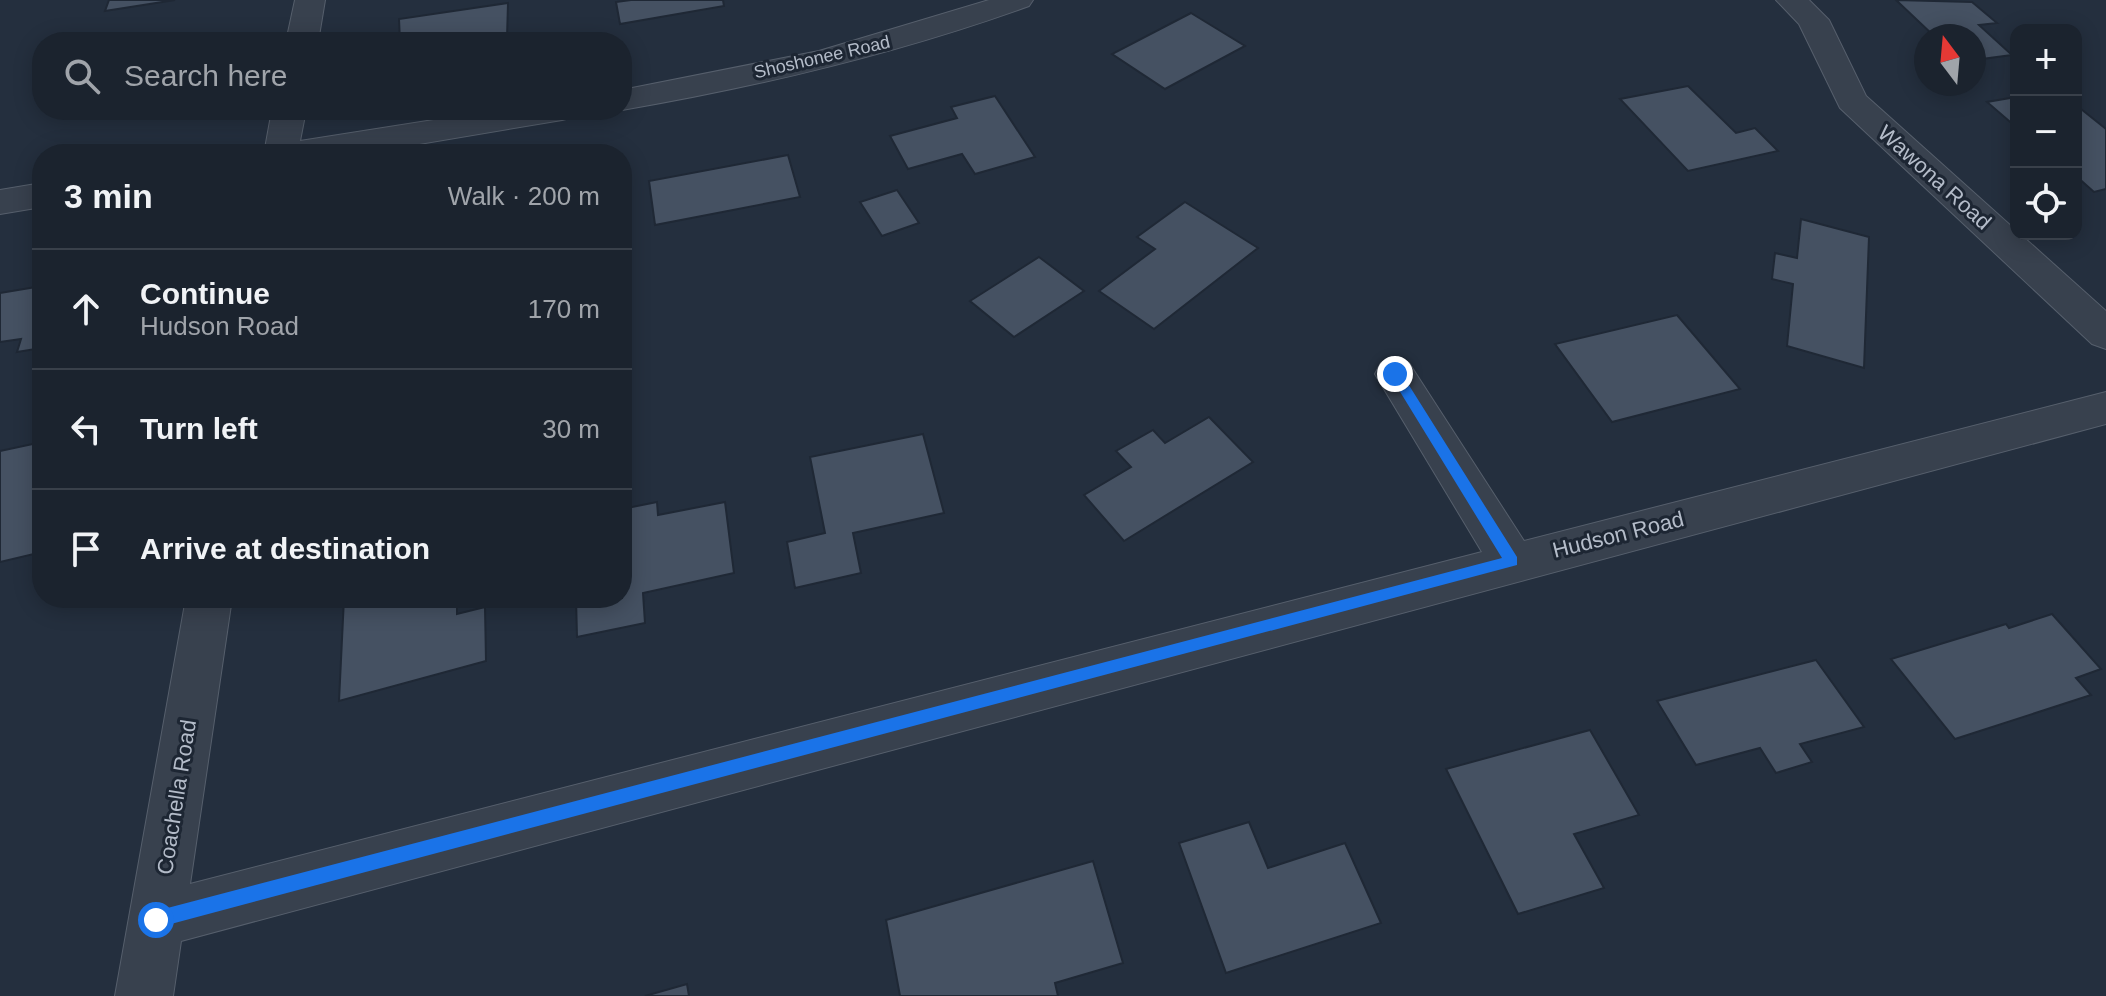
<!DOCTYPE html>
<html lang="en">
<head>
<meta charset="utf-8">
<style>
  body { margin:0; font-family:Arial,sans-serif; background:#242b36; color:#f1f3f6 }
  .controls { position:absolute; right:24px; top:24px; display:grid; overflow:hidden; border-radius:16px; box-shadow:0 4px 20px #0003 }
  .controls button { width:72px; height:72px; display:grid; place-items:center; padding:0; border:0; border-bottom:2px solid #39404a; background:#1b232e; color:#f1f3f6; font:40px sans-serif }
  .compass { position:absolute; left:1914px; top:24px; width:72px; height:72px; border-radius:50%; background:#1b232e; box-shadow:0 4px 20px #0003; rotate:344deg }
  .stop { position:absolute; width:24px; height:24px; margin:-18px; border:6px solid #1a73e8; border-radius:50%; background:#fff }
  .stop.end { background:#1a73e8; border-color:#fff; box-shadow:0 2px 8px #0008 }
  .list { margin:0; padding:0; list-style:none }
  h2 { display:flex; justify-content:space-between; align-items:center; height:104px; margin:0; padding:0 32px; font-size:34px }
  h2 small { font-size:26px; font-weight:400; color:#a0a4aa }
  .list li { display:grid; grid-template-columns:52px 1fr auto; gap:24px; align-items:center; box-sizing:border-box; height:120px; padding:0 32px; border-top:2px solid #39404a }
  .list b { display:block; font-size:30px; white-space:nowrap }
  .list p { margin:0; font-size:26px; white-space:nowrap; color:#a0a4aa }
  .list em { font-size:26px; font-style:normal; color:#a0a4aa }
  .icon { flex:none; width:44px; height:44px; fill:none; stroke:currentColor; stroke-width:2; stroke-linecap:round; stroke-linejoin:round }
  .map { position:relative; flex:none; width:2106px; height:996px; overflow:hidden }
  .search { position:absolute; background:#1b232e; box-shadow:0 4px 20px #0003; left:32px; top:32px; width:600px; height:88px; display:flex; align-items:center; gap:20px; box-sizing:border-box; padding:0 28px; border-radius:32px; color:#a0a4aa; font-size:30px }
  .panel { position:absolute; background:#1b232e; box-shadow:0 4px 20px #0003; left:32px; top:144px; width:600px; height:464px; border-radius:32px }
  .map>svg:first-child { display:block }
  .building { fill:#455162; stroke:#1f2835; stroke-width:2 }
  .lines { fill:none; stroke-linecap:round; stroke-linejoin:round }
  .minor-casing { stroke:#565f6c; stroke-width:2 }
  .minor { fill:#38414e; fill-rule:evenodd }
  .route { fill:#1a73e8 }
  .labels { text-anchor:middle; stroke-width:6; stroke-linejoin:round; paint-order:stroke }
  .far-street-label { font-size:18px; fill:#b4bcc9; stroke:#1d2633 }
  .street-label { font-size:22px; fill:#b4bcc9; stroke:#1d2633 }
</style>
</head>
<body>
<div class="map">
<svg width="2106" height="996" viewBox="0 0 2106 996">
  <rect width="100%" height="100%" fill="#242f3e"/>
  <!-- building -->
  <g class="building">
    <path d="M109,0H175L105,11Z"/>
    <path d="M631,0H723L724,6L620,24L616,2Z"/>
    <path d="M1896,0L1972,2L1997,23L1979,25L2012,55L1974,60V36H1934Z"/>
    <path d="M508,3L507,38L481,42H400L399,19Z"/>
    <path d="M1191,13L1245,46L1165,89L1112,54Z"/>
    <path d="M1688,86L1736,133L1755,128L1778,151L1688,171L1620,99Z"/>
    <path d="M995,96L1035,157L975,174L962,154L908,169L890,136L957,118L951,107Z"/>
    <path d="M2016,97V127L1987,102Z"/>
    <path d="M2076,105L2106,129V189L2094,192L2076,176Z"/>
    <path d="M788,155L800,197L655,225L649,181Z"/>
    <path d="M897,190L919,223L882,236L860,202Z"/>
    <path d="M1185,202L1258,248L1154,329L1099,291L1155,249L1137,237Z"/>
    <path d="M1801,219L1869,237L1864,368L1787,346L1793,284L1772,279L1775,253L1797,258Z"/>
    <path d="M1039,257L1084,291L1014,337L970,301Z"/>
    <path d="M42,286V348L17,352L21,339L0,342V293Z"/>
    <path d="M1677,315L1740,389L1612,422L1555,344Z"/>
    <path d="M1209,417L1253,462L1124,541L1084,495L1131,467L1116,451L1153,430L1165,443Z"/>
    <path d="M923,434L944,513L853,533L861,573L795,588L787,542L825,533L810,457Z"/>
    <path d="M42,442V523L34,554L0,562V451Z"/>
    <path d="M657,502L658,515L725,502L734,573L643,593L645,623L577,637L576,598H622V509Z"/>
    <path d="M344,598H457V614L485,607L486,661L339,701Z"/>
    <path d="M2052,614L2101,669L2076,678L2091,695L1955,739L1891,659L2006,624L2009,628Z"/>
    <path d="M1816,660L1864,727L1800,744L1812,762L1776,773L1760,748L1696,765L1657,701Z"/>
    <path d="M1590,730L1639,815L1574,834L1604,888L1518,914L1446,769Z"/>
    <path d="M1249,822L1268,868L1345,843L1381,923L1226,973L1179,843Z"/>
    <path d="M1093,861L1123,963L1055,983L1058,996H900L886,920Z"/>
    <path d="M687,984L689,996H645Z"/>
  </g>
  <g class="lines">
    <defs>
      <g id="minor">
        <path d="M295,0H325L318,42H286Z"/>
        <path d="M989,0H1033L1029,6C896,54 761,86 622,110H621L622,90L819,51Z"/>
        <path d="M1776,0H1809L1829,20L1866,96L2106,311V349L2092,344L1840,108L1799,24Z"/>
        <path d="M272,110H306L300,141L497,110H579L574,117L562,120L360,154H264Z"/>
        <path d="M42,183V207L0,214V190Z"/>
        <path d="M1395,359L1409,363L1524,541L2106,392V424L181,941L173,996H115L186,598H232L190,884L1482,552L1375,374L1381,363Z"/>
      </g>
    </defs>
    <!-- minor casing -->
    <use href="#minor" class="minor-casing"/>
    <!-- minor -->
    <use href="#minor" class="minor"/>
  </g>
  <!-- route -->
  <path class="route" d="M1391,371H1400L1517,557V565L156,928L150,925V914L156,911L1502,558L1391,377Z"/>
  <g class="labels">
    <!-- far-street labels -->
    <g class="far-street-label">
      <text transform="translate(822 57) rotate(-13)" y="6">Shoshonee Road</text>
    </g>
    <!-- street labels -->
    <g class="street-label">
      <text transform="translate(1935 177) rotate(42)" y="8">Wawona Road</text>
      <text transform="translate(1618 534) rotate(-14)" y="8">Hudson Road</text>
      <text transform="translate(176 797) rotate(-81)" y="8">Coachella Road</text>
    </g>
  </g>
</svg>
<div class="controls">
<button>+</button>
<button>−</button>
<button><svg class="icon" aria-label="locate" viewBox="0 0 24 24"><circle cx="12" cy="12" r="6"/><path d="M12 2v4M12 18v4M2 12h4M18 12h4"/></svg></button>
</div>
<svg class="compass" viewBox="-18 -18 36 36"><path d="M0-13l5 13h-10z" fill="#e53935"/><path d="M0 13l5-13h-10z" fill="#a0a4aa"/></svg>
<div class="stop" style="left:156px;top:920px"></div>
<div class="stop end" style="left:1395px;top:374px"></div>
<div class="search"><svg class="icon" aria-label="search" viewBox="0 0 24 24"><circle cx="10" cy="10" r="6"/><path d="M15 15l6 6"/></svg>Search here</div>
<section class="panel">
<h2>3 min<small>Walk · 200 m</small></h2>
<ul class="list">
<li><svg class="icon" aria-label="ahead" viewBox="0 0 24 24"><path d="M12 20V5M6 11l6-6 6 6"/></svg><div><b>Continue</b><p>Hudson Road</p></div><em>170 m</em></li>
<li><svg class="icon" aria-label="left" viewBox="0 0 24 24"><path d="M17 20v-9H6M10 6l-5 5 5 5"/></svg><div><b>Turn left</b></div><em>30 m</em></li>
<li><svg class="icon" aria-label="arrive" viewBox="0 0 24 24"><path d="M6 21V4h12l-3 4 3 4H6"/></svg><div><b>Arrive at destination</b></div></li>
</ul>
</section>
</div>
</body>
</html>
